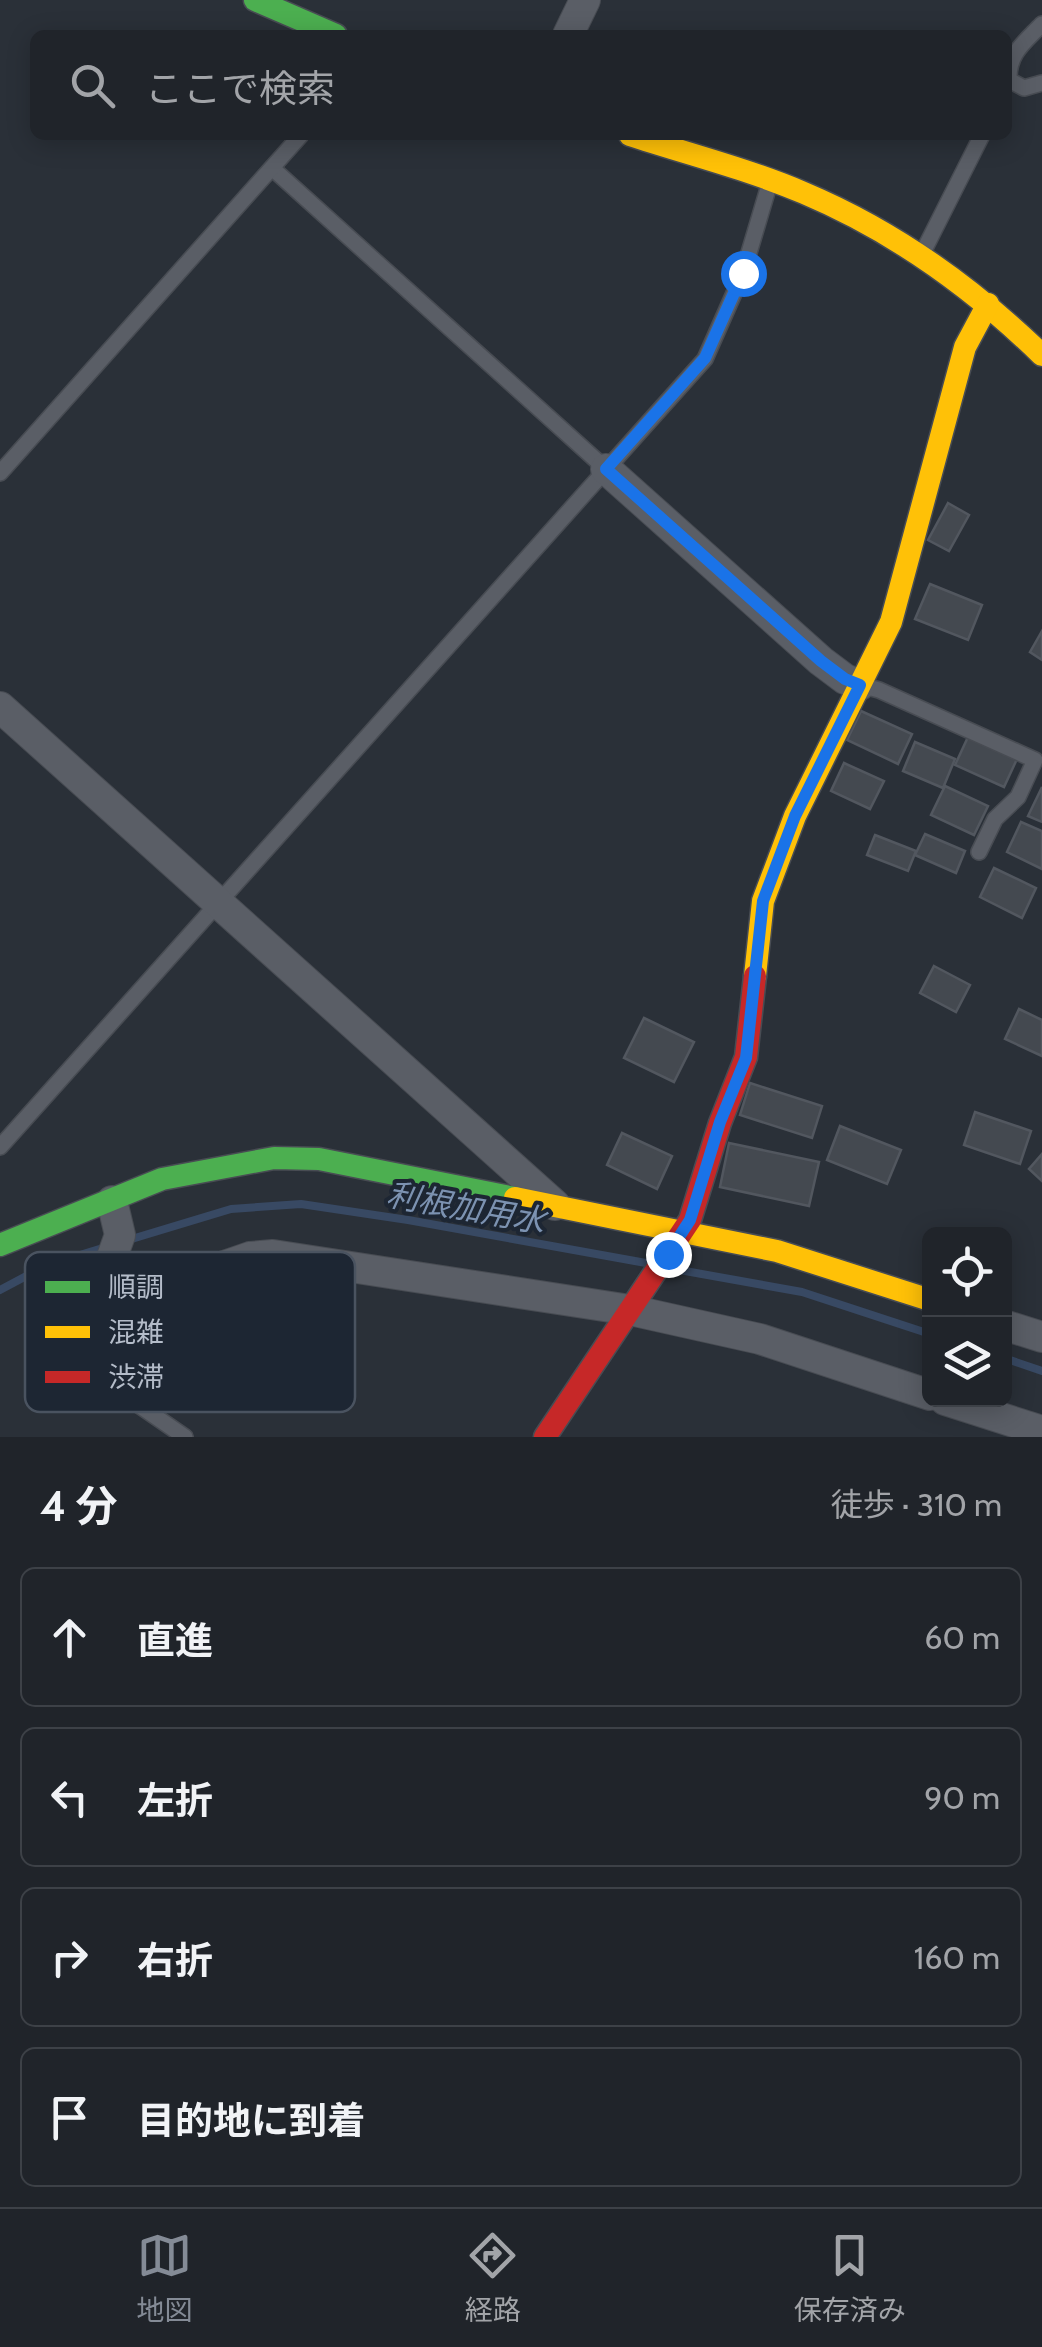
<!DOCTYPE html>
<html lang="ja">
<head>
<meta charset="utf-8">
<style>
  body { margin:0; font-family:Cabin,"Noto Sans JP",sans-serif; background:#282c32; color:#f1f3f6 }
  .controls { position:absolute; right:30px; bottom:30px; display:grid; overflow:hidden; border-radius:15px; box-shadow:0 5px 25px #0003 }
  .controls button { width:90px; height:90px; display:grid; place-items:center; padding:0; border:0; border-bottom:2px solid #3d4147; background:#20242a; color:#f1f3f6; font:50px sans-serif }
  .stop { position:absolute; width:30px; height:30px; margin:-22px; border:8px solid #1a73e8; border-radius:50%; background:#fff }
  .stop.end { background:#1a73e8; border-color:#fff; box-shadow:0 2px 10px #0008 }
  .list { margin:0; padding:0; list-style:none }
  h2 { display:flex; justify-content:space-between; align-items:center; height:130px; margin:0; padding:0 40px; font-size:42px }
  h2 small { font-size:32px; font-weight:400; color:#a2a4a8 }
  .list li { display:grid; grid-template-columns:65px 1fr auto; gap:30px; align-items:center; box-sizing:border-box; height:140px; margin:0 20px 20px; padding:0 20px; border:2px solid #3d4147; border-radius:15px }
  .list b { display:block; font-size:38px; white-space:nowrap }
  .list em { font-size:32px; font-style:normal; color:#a2a4a8 }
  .icon { flex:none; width:55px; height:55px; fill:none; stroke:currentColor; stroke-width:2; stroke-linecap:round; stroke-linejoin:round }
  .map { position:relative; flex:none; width:1042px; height:1437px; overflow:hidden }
  .search { position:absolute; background:#20242a; box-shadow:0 5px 25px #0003; left:30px; right:30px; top:30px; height:110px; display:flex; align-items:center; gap:25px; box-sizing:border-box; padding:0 35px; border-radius:15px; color:#a2a4a8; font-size:38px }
  .sheet { height:770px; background:#20242a }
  nav { display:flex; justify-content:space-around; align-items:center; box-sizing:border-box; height:140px; border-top:2px solid #3d4147; background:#20242a; font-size:28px; color:#a2a4a8 }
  nav a { display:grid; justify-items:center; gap:5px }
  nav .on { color:#848b96 }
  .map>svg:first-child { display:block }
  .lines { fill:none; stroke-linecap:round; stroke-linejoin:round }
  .stream { stroke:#384963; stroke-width:8 }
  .building { fill:#444950; stroke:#52575f; stroke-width:2.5 }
  .lane-casing { stroke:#484c53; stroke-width:18 }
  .street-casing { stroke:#484c53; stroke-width:32 }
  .fast-casing { stroke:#484c53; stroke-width:25 }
  .slow-casing { stroke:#484c53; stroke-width:25 }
  .jam-casing { stroke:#484c53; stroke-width:25 }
  .lane { stroke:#5a5e66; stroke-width:15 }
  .street { stroke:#5a5e66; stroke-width:30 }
  .fast { stroke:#4caf50; stroke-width:22 }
  .slow { stroke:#ffc107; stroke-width:22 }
  .jam { stroke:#c62828; stroke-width:22 }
  .route { stroke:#1a73e8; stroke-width:12 }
  .labels { text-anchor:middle; stroke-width:8; stroke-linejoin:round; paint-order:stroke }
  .water-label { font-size:32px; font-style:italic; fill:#7c92b1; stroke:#1d2633 }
  .key { fill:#1d2633; stroke:#4a5360; stroke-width:2.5 }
  .key-label { font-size:28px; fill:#b4bcc9 }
</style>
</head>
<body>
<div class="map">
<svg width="1042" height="1437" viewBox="0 0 1042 1437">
  <rect width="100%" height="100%" fill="#2a3038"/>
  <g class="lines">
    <!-- stream -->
    <g class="stream">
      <path d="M125,1241L231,1209L301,1204L408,1220L646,1263"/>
      <path d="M674,1269L802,1292L930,1334"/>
      <path d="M0,1290L47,1265L106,1247"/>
      <path d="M1004,1358L1042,1371"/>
    </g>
  </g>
  <!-- building -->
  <g class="building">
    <path d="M948,503L969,515L949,551L928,540Z"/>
    <path d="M930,584L982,605L968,640L915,619Z"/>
    <path d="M1042,631V660L1030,652Z"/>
    <path d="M861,711L912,734L898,764L847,740Z"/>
    <path d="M968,737L1017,759L1004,787L955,765Z"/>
    <path d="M915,742L955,759L943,788L903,771Z"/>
    <path d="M844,763L884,781L870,809L831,791Z"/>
    <path d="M945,786L988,806L974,835L931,815Z"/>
    <path d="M1042,787V822L1028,816Z"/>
    <path d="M1021,822L1042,831V869L1007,852Z"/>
    <path d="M925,834L965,851L956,873L915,855Z"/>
    <path d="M875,835L916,851L908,871L867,855Z"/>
    <path d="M994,868L1036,888L1022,918L980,897Z"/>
    <path d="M934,966L970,985L956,1012L920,993Z"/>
    <path d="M1019,1009L1042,1020V1056L1005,1039Z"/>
    <path d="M644,1018L694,1042L674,1082L624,1058Z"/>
    <path d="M750,1083L822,1106L812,1138L740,1115Z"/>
    <path d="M975,1112L1031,1131L1020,1164L964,1145Z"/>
    <path d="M840,1126L901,1150L887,1184L827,1160Z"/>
    <path d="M622,1133L672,1156L657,1189L607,1165Z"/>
    <path d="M729,1143L819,1162L809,1206L720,1187Z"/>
    <path d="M1042,1154V1181L1029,1169Z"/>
  </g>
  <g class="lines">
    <defs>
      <g id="lane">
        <path d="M1042,24C1025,42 1008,53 1009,80L1024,88L1042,83"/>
        <path d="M272,168L606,469"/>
        <path d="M923,252L982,135"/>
        <path d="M0,473L301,135"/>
        <path d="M864,686L879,690L1035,760L1018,797L995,819L979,852"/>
        <path d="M0,1147L705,359L743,273L770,182"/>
        <path d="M100,1290L69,1344L72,1359L185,1437"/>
      </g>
      <g id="street">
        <path d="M568,35L585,0"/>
        <path d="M606,469L821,661L845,679L860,685"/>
        <path d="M0,707L555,1205"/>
        <path d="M112,1201L120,1235L100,1290L135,1297L250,1257L273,1255L630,1310L760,1339L930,1395"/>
        <path d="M1004,1325L1042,1337"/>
        <path d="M945,1400L1042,1431"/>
      </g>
      <g id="fast">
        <path d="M255,0L336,35"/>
        <path d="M0,1245L162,1179L274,1158L319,1159L515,1198"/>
      </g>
      <g id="slow">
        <path d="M630,135C688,154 748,169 804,193C894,231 972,287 1042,355"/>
        <path d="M755,976L763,901L795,816L891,622L965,347L988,304"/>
        <path d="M515,1198L777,1251L930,1300"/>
      </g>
      <path id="jam" d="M545,1437L690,1220L720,1123L746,1057L755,976"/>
    </defs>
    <!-- lane casing -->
    <use href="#lane" class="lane-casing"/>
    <!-- street casing -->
    <use href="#street" class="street-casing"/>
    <!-- fast casing -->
    <use href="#fast" class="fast-casing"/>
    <!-- slow casing -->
    <use href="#slow" class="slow-casing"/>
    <!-- jam casing -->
    <use href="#jam" class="jam-casing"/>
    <!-- lane -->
    <use href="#lane" class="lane"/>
    <!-- street -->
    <use href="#street" class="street"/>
    <!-- fast -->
    <use href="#fast" class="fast"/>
    <!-- slow -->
    <use href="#slow" class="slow"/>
    <!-- jam -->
    <use href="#jam" class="jam"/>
  </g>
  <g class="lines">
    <!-- route -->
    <path class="route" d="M668,1254L690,1220L720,1122L746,1058L763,901L795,816L860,685L845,679L821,661L606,469L705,358L743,273"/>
  </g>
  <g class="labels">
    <!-- water labels -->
    <g class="water-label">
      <text transform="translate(466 1208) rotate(10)" y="11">利根加用水</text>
    </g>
  </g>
  <!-- legend -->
  <rect x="25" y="1252" width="330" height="160" rx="15" class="key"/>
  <rect x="45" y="1281" width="45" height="12" fill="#4caf50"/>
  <rect x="45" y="1326" width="45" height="12" fill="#ffc107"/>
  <rect x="45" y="1371" width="45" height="12" fill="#c62828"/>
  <g class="key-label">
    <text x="108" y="1297">順調</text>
    <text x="108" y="1342">混雑</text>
    <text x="108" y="1387">渋滞</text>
  </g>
</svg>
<div class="controls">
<button><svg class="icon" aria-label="locate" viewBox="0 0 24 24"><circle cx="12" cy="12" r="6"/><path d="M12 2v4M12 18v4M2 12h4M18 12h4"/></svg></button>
<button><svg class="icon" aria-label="layers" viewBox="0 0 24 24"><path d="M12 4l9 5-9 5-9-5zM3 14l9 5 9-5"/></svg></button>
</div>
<div class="stop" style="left:743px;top:273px"></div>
<div class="stop end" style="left:668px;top:1254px"></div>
<div class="search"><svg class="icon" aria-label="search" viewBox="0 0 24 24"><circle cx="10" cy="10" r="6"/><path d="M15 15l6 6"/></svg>ここで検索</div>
</div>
<section class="sheet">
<h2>4 分<small>徒歩 · 310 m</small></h2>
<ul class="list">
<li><svg class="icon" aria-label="ahead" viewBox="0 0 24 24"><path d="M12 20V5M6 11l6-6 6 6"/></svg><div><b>直進</b></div><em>60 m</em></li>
<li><svg class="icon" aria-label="left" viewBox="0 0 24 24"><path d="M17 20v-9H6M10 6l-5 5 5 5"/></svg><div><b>左折</b></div><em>90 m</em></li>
<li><svg class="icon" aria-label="right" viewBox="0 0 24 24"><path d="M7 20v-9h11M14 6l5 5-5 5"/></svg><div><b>右折</b></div><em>160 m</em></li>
<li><svg class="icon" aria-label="arrive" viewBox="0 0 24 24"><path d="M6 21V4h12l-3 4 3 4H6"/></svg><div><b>目的地に到着</b></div></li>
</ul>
</section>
<nav>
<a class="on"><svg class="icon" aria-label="map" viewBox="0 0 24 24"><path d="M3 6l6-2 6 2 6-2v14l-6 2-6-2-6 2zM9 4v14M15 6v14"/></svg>地図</a>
<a><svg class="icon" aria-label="directions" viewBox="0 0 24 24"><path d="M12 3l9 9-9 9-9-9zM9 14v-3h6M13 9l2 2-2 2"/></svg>経路</a>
<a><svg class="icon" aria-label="saved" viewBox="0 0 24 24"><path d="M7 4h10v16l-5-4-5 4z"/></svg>保存済み</a>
</nav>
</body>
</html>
